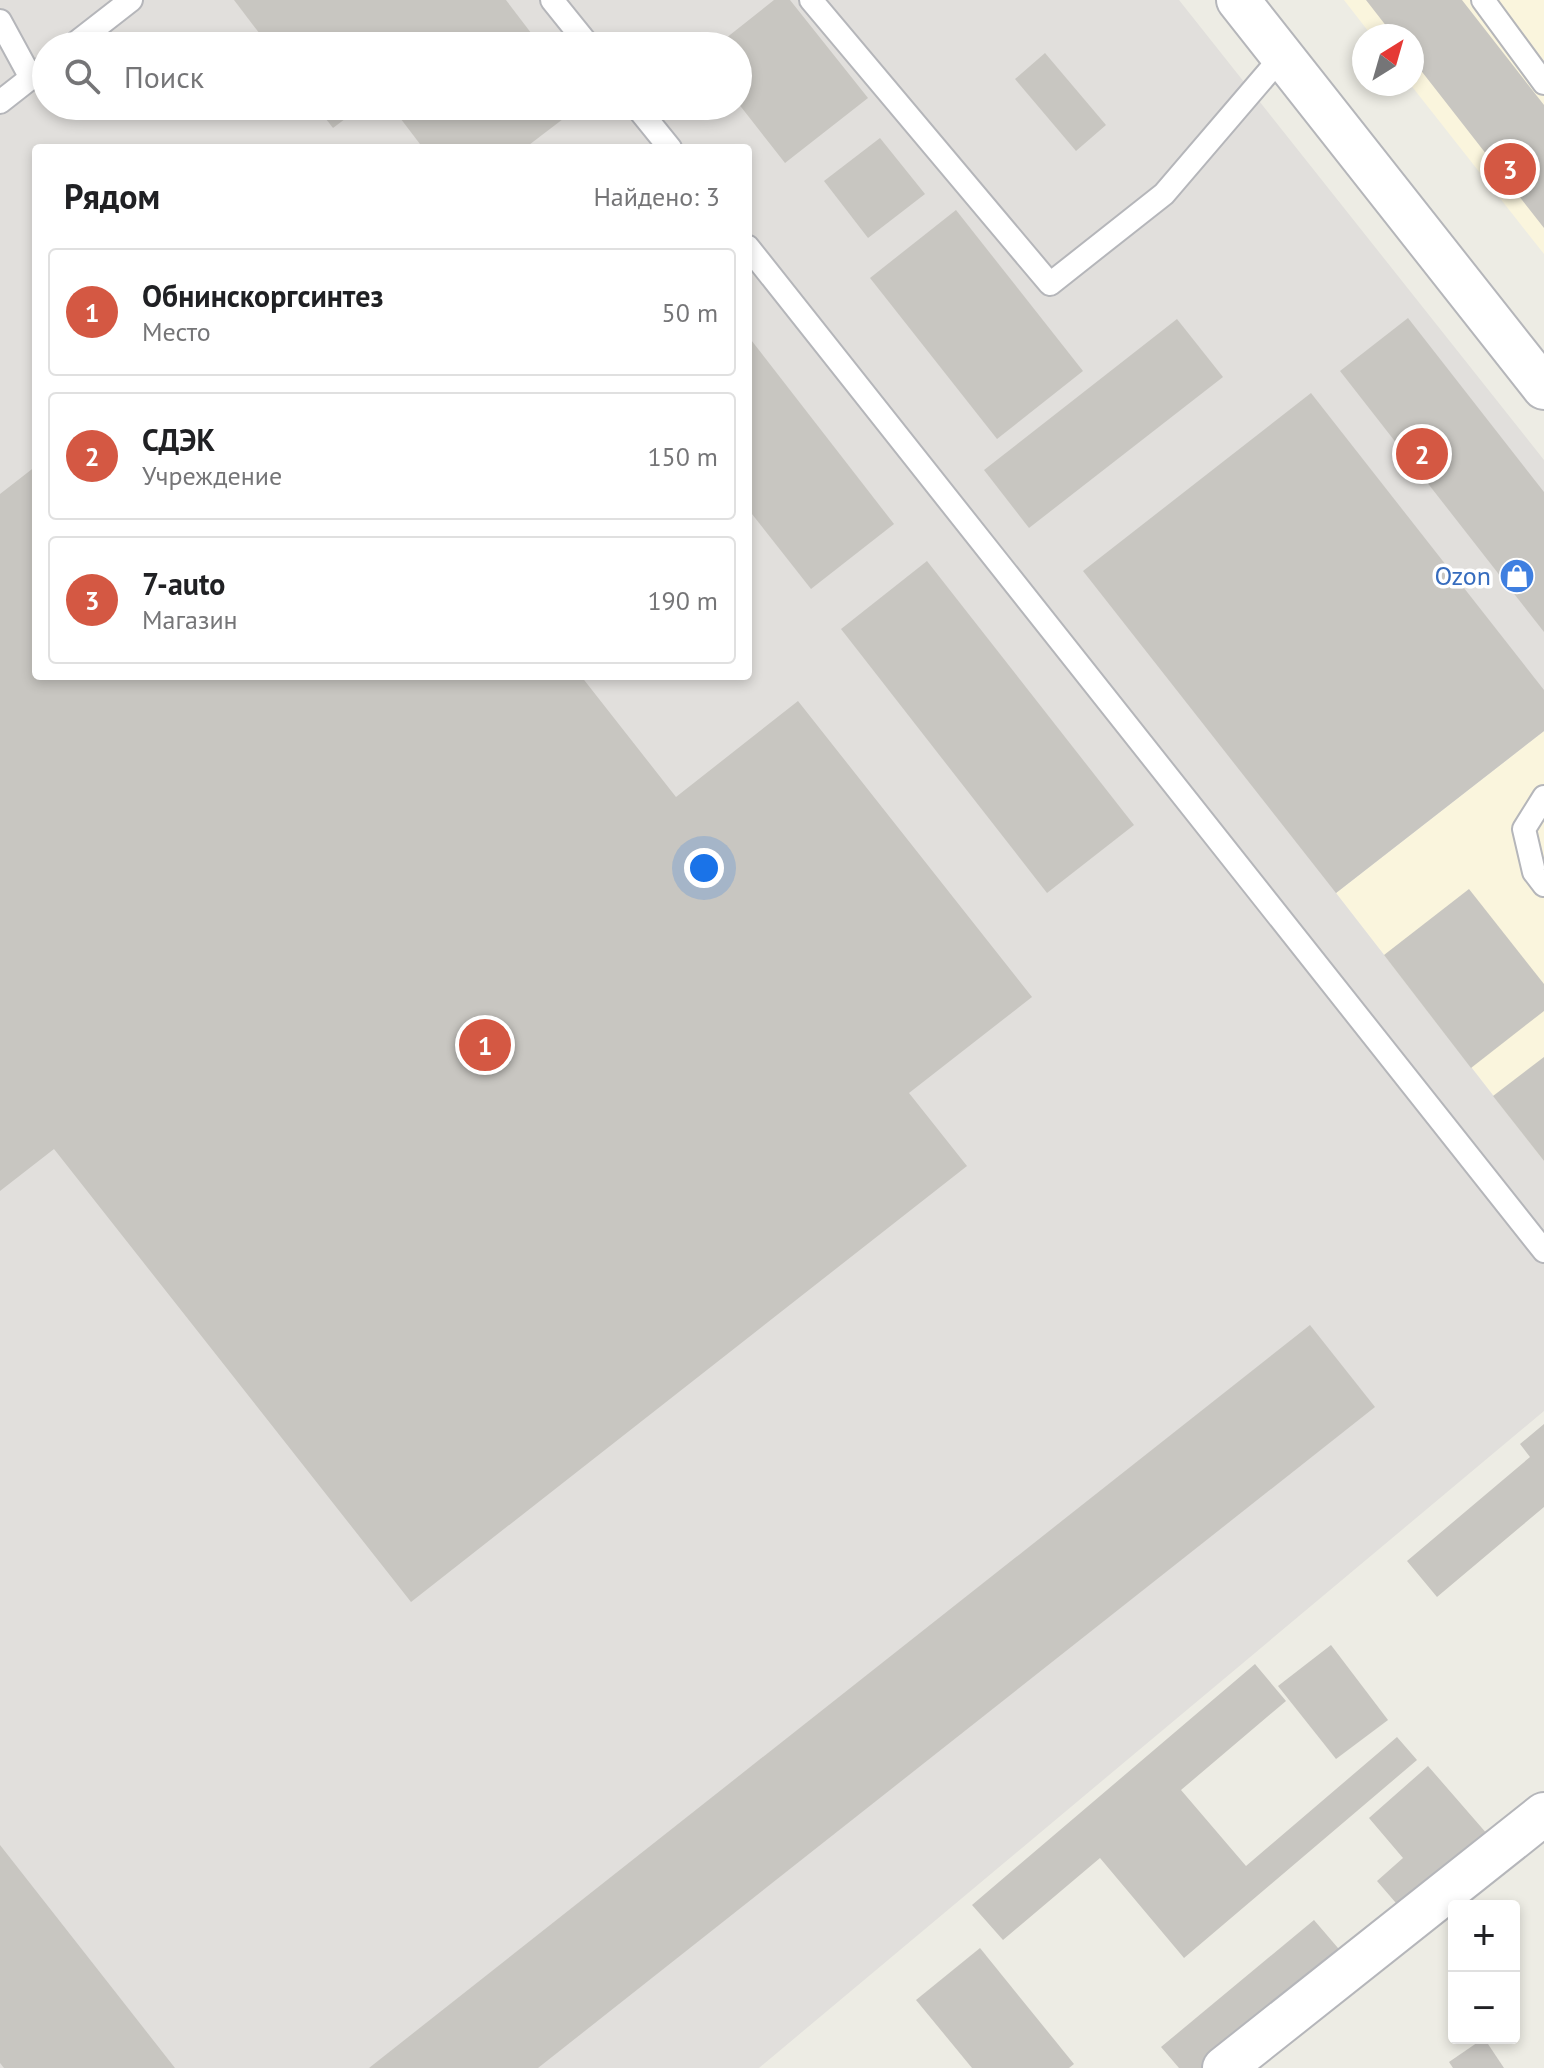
<!DOCTYPE html>
<html lang="ru">
<head>
<meta charset="utf-8">
<style>
  body { margin:0; font-family:"PT Sans",sans-serif; background:#f2f2f2; color:#202124 }
  .controls { position:absolute; right:24px; bottom:24px; display:grid; overflow:hidden; border-radius:8px; box-shadow:0 4px 12px #0003 }
  .controls button { width:72px; height:72px; display:grid; place-items:center; padding:0; border:0; border-bottom:2px solid #e0e0e0; background:#fff; color:#202124; font:40px sans-serif }
  .compass { position:absolute; left:1352px; top:24px; width:72px; height:72px; border-radius:50%; background:#fff; box-shadow:0 4px 12px #0003; rotate:37deg }
  .you { position:absolute; left:704px; top:868px; width:28px; height:28px; margin:-20px; border:6px solid #fff; border-radius:50%; background:#1a73e8; box-shadow:0 0 0 12px #1a73e833 }
  .badge { display:grid; place-items:center; width:52px; height:52px; border-radius:50%; background:#d45843; color:#fff; font-size:26px; font-weight:700 }
  .pin { position:absolute; translate:-50% -50%; border:4px solid #fff; box-shadow:0 2px 8px #0006 }
  .list { margin:0; padding:0; list-style:none }
  h2 { display:flex; justify-content:space-between; align-items:center; height:104px; margin:0; padding:0 32px; font-size:34px }
  h2 small { font-size:26px; font-weight:400; color:#757577 }
  .list li { display:grid; grid-template-columns:52px 1fr auto; gap:24px; align-items:center; box-sizing:border-box; height:128px; margin:0 16px 16px; padding:0 16px; border:2px solid #e0e0e0; border-radius:8px }
  .list b { display:block; font-size:30px; white-space:nowrap }
  .list p { margin:0; font-size:26px; white-space:nowrap; color:#757577 }
  .list em { font-size:26px; font-style:normal; color:#757577 }
  .icon { flex:none; width:44px; height:44px; fill:none; stroke:currentColor; stroke-width:2; stroke-linecap:round; stroke-linejoin:round }
  .map { position:relative; flex:none; width:1544px; height:2068px; overflow:hidden }
  .search { position:absolute; background:#fff; box-shadow:0 4px 12px #0003; left:32px; top:32px; width:720px; height:88px; display:flex; align-items:center; gap:20px; box-sizing:border-box; padding:0 28px; border-radius:44px; color:#757577; font-size:30px }
  .panel { position:absolute; background:#fff; box-shadow:0 4px 12px #0003; left:32px; top:144px; width:720px; height:536px; border-radius:8px }
  .map>svg:first-child { display:block }
  .commercial { fill:#faf5dd }
  .industrial { fill:#e1dfdc; fill-rule:evenodd }
  .building { fill:#c8c6c1 }
  .lines { fill:none; stroke-linecap:round; stroke-linejoin:round }
  .lane-casing { stroke:#b5b6ba; stroke-width:26 }
  .street-casing { stroke:#b5b6ba; stroke-width:46 }
  .lane { stroke:#fff; stroke-width:22 }
  .street { stroke:#fff; stroke-width:42 }
  .labels { text-anchor:middle; stroke-width:7; stroke-linejoin:round; paint-order:stroke }
  .shop-label { font-size:26px; fill:#366cbe; stroke:#fff; text-anchor:end }
</style>
</head>
<body>
<div class="map">
<svg width="1544" height="2068" viewBox="0 0 1544 2068">
  <rect width="100%" height="100%" fill="#edece4"/>
  <!-- commercial -->
  <g class="commercial">
    <path d="M1344,0H1544V254L1410,84H1412V36H1372Z"/>
    <path d="M1544,731V1161L1336,893Z"/>
  </g>
  <!-- industrial -->
  <path class="industrial" d="M0,0H1179L1544,460V731L1336,893L1544,1161V1411L759,2068H0ZM46,46H738V106H46ZM36,148H748V676H36Z"/>
  <!-- building -->
  <g class="building">
    <path d="M234,0H506L541,46H269Z"/>
    <path d="M774,0H790L868,98L785,163L738,103V46H716Z"/>
    <path d="M1366,0H1462L1544,105V228L1412,59V36H1394Z"/>
    <path d="M1045,53L1106,125L1076,151L1015,79Z"/>
    <path d="M316,106H362L333,128Z"/>
    <path d="M391,106H580L525,148H423Z"/>
    <path d="M880,138L925,194L868,238L824,181Z"/>
    <path d="M956,210L1083,371L997,439L870,278Z"/>
    <path d="M1408,318L1544,492V632L1340,371Z"/>
    <path d="M1177,319L1223,377L1029,528L984,470Z"/>
    <path d="M748,336L894,524L811,589L748,509Z"/>
    <path d="M1311,393L1544,690V731L1336,893L1083,571Z"/>
    <path d="M36,466V676H581L676,797L798,701L1032,997L909,1093L967,1166L411,1602L54,1149L0,1191V494Z"/>
    <path d="M927,561L1134,825L1047,893L841,629Z"/>
    <path d="M1469,889L1544,984V1011L1471,1068L1384,955Z"/>
    <path d="M1544,1057V1161L1493,1096Z"/>
    <path d="M1310,1325L1375,1407L538,2068H369Z"/>
    <path d="M1544,1424V1507L1437,1597L1407,1561L1530,1457L1520,1444Z"/>
    <path d="M1331,1645L1388,1720L1336,1759L1278,1686Z"/>
    <path d="M1255,1664L1286,1701L1181,1790L1246,1866L1397,1737L1417,1760L1184,1958L1100,1858L1003,1940L972,1905Z"/>
    <path d="M1428,1766L1488,1835L1402,1910L1377,1881L1403,1858L1369,1818Z"/>
    <path d="M0,1845L175,2068H4L0,2063Z"/>
    <path d="M1314,1920L1344,1955L1207,2068H1179L1161,2047Z"/>
    <path d="M980,1948L1074,2064L1069,2068H972L916,2000Z"/>
    <path d="M1484,2038L1504,2068H1453L1449,2062Z"/>
  </g>
  <g class="lines">
    <defs>
      <g id="lane">
        <path d="M552,0L589,46"/>
        <path d="M811,0L1050,284L1164,194L1283,55"/>
        <path d="M1483,0L1544,83"/>
        <path d="M0,21L31,78"/>
        <path d="M72,46L131,0"/>
        <path d="M0,102L46,66"/>
        <path d="M636,106L670,148"/>
        <path d="M748,247L1544,1251"/>
        <path d="M1544,797L1524,829L1534,872L1544,885"/>
      </g>
      <g id="street">
        <path d="M1238,0L1544,388"/>
        <path d="M1224,2068L1544,1814"/>
      </g>
    </defs>
    <!-- lane casing -->
    <use href="#lane" class="lane-casing"/>
    <!-- street casing -->
    <use href="#street" class="street-casing"/>
    <!-- lane -->
    <use href="#lane" class="lane"/>
    <!-- street -->
    <use href="#street" class="street"/>
  </g>
  <!-- icons -->
  <defs>
    <symbol id="shop-disc" viewBox="-11 -11 22 22"><circle r="9.5" fill="#3f7fe0" stroke="#fff"/><path d="M-5-2.5h2.3a2.7 3.5 0 0 1 5.4 0H5L5.5 6h-11ZM-1.5-2.5h3a1.5 2.3 0 0 0-3 0Z" fill="#fff"/></symbol>
  </defs>
  <g fill-rule="evenodd">
    <use href="#shop-disc" x="1497" y="556" width="40" height="40"/>
  </g>
  <g class="labels">
    <!-- shop labels -->
    <g class="shop-label">
      <text x="1491" y="585">Ozon</text>
    </g>
  </g>
</svg>
<div class="controls">
<button>+</button>
<button>−</button>
</div>
<svg class="compass" viewBox="-18 -18 36 36"><path d="M0-13l5 13h-10z" fill="#e53935"/><path d="M0 13l5-13h-10z" fill="#757577"/></svg>
<div class="you"></div>
<div class="pin badge" style="left:485px;top:1045px">1</div>
<div class="pin badge" style="left:1422px;top:454px">2</div>
<div class="pin badge" style="left:1510px;top:169px">3</div>
<div class="search"><svg class="icon" aria-label="search" viewBox="0 0 24 24"><circle cx="10" cy="10" r="6"/><path d="M15 15l6 6"/></svg>Поиск</div>
<section class="panel">
<h2>Рядом<small>Найдено: 3</small></h2>
<ul class="list">
<li><span class="badge">1</span><div><b>Обнинскоргсинтез</b><p>Место</p></div><em>50 m</em></li>
<li><span class="badge">2</span><div><b>СДЭК</b><p>Учреждение</p></div><em>150 m</em></li>
<li><span class="badge">3</span><div><b>7-auto</b><p>Магазин</p></div><em>190 m</em></li>
</ul>
</section>
</div>
</body>
</html>
